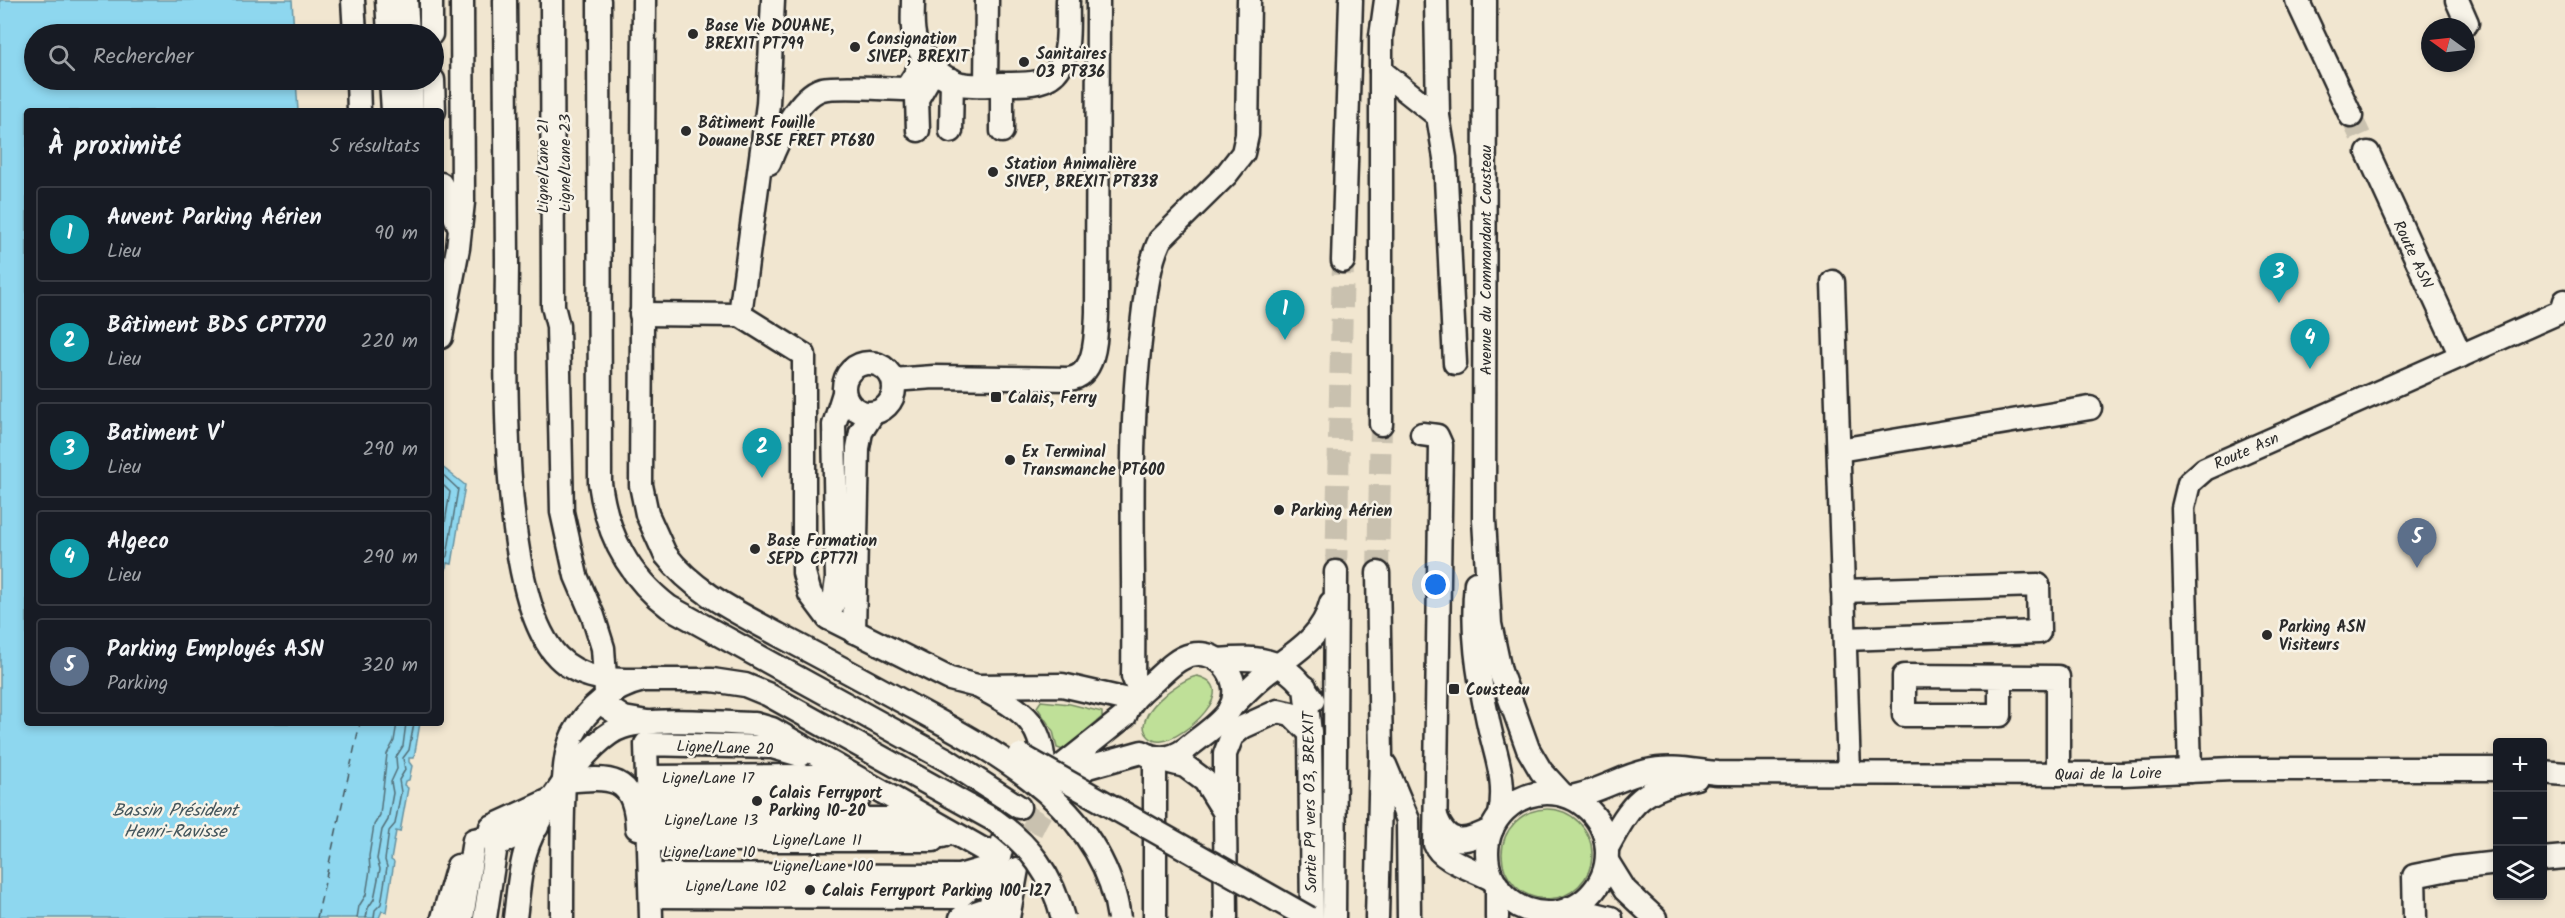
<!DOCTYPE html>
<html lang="fr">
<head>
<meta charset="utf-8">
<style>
  body { margin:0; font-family:Kalam,sans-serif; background:#242831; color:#f1f3f6 }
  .controls { position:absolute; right:18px; bottom:18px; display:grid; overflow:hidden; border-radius:6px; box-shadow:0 3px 9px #0003 }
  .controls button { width:54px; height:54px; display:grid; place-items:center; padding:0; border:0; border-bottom:2px solid #363941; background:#171b24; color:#f1f3f6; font:30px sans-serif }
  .compass { position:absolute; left:2421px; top:18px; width:54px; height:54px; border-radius:50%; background:#171b24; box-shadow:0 3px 9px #0003; rotate:285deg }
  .you { position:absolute; left:1436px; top:585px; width:21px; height:21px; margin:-15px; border:4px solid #fff; border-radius:50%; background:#1a73e8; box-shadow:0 0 0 9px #1a73e833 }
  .badge { display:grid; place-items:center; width:39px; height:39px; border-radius:50%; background:#98999b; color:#fff; font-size:20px; font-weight:700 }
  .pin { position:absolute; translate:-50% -50px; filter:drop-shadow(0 2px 3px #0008) }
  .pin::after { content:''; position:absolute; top:32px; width:21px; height:18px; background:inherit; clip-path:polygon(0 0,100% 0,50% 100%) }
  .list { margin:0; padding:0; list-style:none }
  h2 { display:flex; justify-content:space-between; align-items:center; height:78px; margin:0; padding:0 24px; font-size:26px }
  h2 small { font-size:20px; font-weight:400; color:#9ea1a6 }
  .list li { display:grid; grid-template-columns:39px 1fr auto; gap:18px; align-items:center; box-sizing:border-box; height:96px; margin:0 12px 12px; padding:0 12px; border:2px solid #363941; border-radius:6px }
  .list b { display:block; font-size:22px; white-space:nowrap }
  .list p { margin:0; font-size:20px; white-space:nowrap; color:#9ea1a6 }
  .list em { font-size:20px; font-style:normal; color:#9ea1a6 }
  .icon { flex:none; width:33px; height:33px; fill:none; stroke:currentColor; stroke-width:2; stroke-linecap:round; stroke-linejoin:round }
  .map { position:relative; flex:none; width:2565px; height:918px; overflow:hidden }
  .search { position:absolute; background:#171b24; box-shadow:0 3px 9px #0003; left:24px; top:24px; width:420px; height:66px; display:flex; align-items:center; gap:15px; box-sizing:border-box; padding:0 21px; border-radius:33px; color:#9ea1a6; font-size:22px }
  .panel { position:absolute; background:#171b24; box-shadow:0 3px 9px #0003; left:24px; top:108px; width:420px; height:618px; border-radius:6px }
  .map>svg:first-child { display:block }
  .green { fill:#bfe098; stroke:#758662; stroke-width:1.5 }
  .water { fill:#8ed7ef; stroke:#6692a1; stroke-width:1.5 }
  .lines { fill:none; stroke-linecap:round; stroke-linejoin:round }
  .shore { stroke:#537079; stroke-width:1.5 }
  .ferry { stroke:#44565c; stroke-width:1.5; stroke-dasharray:8 6; stroke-linecap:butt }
  .minor-tunnel { stroke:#c9c1af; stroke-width:22; stroke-dasharray:22 11; stroke-linecap:butt }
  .minor-casing { stroke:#2b2b2b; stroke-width:27 }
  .minor { stroke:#f7f3e8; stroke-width:22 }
  .minor-bridge-casing { stroke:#2b2b2b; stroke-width:27; stroke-linecap:butt }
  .minor-bridge { stroke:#f7f3e8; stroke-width:22 }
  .poi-dot { fill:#2b2b2b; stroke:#f7f3e8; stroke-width:2 }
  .labels { text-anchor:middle; stroke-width:5; stroke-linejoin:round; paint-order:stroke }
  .poi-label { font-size:16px; font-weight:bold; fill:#2b2b2b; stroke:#f7f3e8; text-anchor:start }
  .street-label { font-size:16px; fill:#2b2b2b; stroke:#f7f3e8 }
  .water-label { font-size:18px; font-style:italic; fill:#44565c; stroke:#f7f3e8 }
</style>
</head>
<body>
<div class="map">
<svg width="2565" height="918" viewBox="0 0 2565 918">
  <rect width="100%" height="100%" fill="#f1e6d0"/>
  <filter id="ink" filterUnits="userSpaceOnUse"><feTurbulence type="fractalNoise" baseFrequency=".0167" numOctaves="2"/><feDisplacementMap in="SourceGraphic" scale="12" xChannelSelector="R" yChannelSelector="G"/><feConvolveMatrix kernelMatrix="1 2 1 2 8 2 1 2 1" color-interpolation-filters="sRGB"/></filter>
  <g filter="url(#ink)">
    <!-- green -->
    <g class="green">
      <path d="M1197,676C1244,687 1183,739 1162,741C1157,742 1152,740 1149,737C1128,717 1180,679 1197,676Z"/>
      <path d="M1041,701L1070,704L1102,712V717L1063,750L1057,748L1053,731L1037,707Z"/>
      <circle cx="1547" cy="854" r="45"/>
    </g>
    <!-- water -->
    <g class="water">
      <path d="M0,0H292L294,34H34V80H296L298,111H27V723H420L414,758H409V762L412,766L409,780L405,781L404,785L408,788L400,832L396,831L391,860L394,862L386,912L382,911L379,918H0Z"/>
      <path d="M441,466L465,485L452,564L447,563L441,587Z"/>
    </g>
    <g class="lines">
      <!-- shore -->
      <g class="shore">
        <path d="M441,473L458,489L447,556L441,562"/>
        <path d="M441,483L450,492L441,547"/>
        <path d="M357,918L359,906L366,895L370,870L369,856L374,825L380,815L387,754L394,741L397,723"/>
        <path d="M366,918L368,908L374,899L380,869L377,859L382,830L388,820L393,793L391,782L397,769L396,757L403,746L406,723"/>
        <path d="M374,918L375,910L381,904L387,867L385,860L389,831L395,824L401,792L399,780L405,770L403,758L409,750L414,723"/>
      </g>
      <!-- ferry -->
      <path class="ferry" d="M317,918L360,723"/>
      <!-- minor-tunnel -->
      <g class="minor-tunnel">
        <path d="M2351,116L2368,153"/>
        <path d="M1336,572L1343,261"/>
        <path d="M1378,573L1381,424"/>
        <path d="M1019,862C1029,833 1041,806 1063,785"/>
      </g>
      <defs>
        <g id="minor">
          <path d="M353,0L355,34"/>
          <path d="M387,0L389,34"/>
          <path d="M406,0L408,34"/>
          <path d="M431,0V34"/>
          <path d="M505,0C505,86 506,172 507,258C507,347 496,594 558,657C582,681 612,680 643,680"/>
          <path d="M552,0L553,306L558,326L562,512L576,576L593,616L603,648L607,707L624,718L647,722"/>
          <path d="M599,0L600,483C607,535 628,576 669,607L947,760L1019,807"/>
          <path d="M644,0L641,485L647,514L665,554"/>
          <path d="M913,0C913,13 911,29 916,42C922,60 943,81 962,84C976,87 993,84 1008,84C1025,84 1048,85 1059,68C1071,51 1067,20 1068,0"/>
          <path d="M1436,0L1438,116L1445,158L1455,363"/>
          <path d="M1485,0L1484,519L1490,624L1500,671L1528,749L1541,771L1563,795"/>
          <path d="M2297,0L2351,116"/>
          <path d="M2457,0L2467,23"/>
          <path d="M1381,71L1438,116"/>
          <path d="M358,80L359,111"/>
          <path d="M391,80L393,111"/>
          <path d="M411,80L412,111"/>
          <path d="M433,80L434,111"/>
          <path d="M986,85L987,0"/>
          <path d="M918,130L917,99L932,73"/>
          <path d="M951,131L952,80"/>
          <path d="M1002,131V84"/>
          <path d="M2368,153L2461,356"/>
          <path d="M769,163C777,142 798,96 822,89C839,85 886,89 906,89L926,58"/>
          <path d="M441,184L459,226"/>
          <path d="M1343,261L1351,0"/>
          <path d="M1833,282L1849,773"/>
          <path d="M641,314L740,315L804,355V573L810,594L828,618L950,679L977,686L1062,685L1132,701"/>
          <path d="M740,315L768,104L773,0"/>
          <path d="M441,337L458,248L463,202L462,0"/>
          <circle cx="869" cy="388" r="25"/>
          <path d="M893,380L934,377L1069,379C1097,376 1096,334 1097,312L1098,0"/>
          <path d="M1381,424V36L1386,0"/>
          <path d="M1422,434L1437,436L1441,445L1435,844C1441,861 1477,870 1493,880"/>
          <path d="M1839,450L2090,408"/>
          <path d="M1476,583C1471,630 1478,675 1488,721C1495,755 1507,779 1500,815"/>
          <path d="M1843,591L2038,585L2039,632L1845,639"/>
          <path d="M828,618L834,602L837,579L834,425L844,393"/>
          <path d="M854,632L858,448L861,432L873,413"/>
          <path d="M1218,660C1264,656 1287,659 1313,700"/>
          <path d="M2000,677V715H1904V676L2058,677V774"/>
          <path d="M979,687C1027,713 1043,721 1045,779"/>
          <path d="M1305,687L1310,733L1312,918"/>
          <path d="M1140,693L1133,676C1135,562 1127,446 1141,333C1145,302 1147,268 1160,240L1226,175L1243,153L1247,135L1249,0"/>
          <path d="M1230,708C1242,696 1254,683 1267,673C1294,653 1323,637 1331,603"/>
          <path d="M1385,765L1408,820L1409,918"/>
          <path d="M2190,771L2183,508L2189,483L2205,469L2562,311L2565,301"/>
          <path d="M2542,772L2565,774"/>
          <path d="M647,777L818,776L861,790"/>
          <path d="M564,781C608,777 635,773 637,828"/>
          <path d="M1038,785L1125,716C1130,700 1142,691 1154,681C1165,671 1177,658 1191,655C1222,648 1244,683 1230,709C1222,723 1204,734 1192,744C1177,757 1161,763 1142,752L1088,767L1069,779"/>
          <circle cx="1547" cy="853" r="60"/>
          <path d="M648,797L859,798"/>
          <path d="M1571,797C1598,792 1621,777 1647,771C1670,765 1695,771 1718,773L2123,774L2232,769H2498"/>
          <path d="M1225,812V754L1232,736L1243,727L1278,711L1291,714L1310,733"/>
          <path d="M1436,816C1447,848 1467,842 1492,829"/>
          <path d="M648,819H893L943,836"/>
          <path d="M491,827L552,799"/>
          <path d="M649,840H933"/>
          <path d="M1607,848C1633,800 1641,789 1696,778"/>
          <path d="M2542,859L2565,857"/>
          <path d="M1607,861L1625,890L1655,918"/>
          <path d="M650,875L959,876L990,867"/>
          <path d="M1497,885V918"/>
          <path d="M651,896L959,897L997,865"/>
          <path d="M1570,908L1611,918"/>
          <path d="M443,918L458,866"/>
          <path d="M462,918L474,840L537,827"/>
          <path d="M485,918L496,845L516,836"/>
          <path d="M515,918C518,896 519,871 526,850C536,817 589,737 623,727C655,717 719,723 755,724L772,729L984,850L1000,851"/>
          <path d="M562,918C562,881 562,845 563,808C564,785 563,756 573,735C587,708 613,687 643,680H712"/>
          <path d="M651,918L646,744L772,747L800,755"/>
          <path d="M961,918L990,908"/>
          <path d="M989,918L996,870L1004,837"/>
          <path d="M1008,918L1017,869"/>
          <path d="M1155,918V758L1185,766L1205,781L1225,813L1226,918"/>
          <path d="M1334,918L1336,572"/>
          <path d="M1377,918L1381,756L1378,573"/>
          <path d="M2415,918L2414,876L2454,868L2498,863"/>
        </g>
      </defs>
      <!-- minor casing -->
      <use href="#minor" class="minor-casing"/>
      <!-- minor -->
      <use href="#minor" class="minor"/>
      <defs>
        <g id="minor-bridge">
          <path d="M665,554C695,593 737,612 779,635C823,658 867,682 911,706C999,754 1104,808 1119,918"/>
          <path d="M712,680L745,685L767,694L994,820C1030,845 1052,875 1063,918"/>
          <path d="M1020,755L1309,918"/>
        </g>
      </defs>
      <!-- minor-bridge casing -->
      <use href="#minor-bridge" class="minor-bridge-casing"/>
      <!-- minor-bridge -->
      <use href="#minor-bridge" class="minor-bridge"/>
    </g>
  </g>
  <!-- markers -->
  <g class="poi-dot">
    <circle cx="693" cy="34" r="6"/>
    <circle cx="855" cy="47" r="6"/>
    <circle cx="1024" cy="62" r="6"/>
    <circle cx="686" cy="131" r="6"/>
    <circle cx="993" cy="172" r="6"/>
    <rect x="990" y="391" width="12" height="12" rx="3"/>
    <circle cx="1010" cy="460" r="6"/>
    <circle cx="1279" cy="510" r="6"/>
    <circle cx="755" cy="549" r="6"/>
    <circle cx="2267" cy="635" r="6"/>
    <rect x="1448" y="683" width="12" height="12" rx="3"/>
    <circle cx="757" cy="801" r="6"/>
    <circle cx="810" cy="890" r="6"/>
  </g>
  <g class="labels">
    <!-- poi labels -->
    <g class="poi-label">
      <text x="705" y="31">Base Vie DOUANE,<tspan x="705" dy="18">BREXIT PT799</tspan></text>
      <text x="867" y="44">Consignation<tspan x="867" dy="18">SIVEP, BREXIT</tspan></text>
      <text x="1036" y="59">Sanitaires<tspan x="1036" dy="18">O3 PT836</tspan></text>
      <text x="698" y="128">Bâtiment Fouille<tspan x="698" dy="18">Douane BSE FRET PT680</tspan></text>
      <text x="1005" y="169">Station Animalière<tspan x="1005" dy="18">SIVEP, BREXIT PT838</tspan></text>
      <text x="1008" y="403">Calais, Ferry</text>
      <text x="1022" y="457">Ex Terminal<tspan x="1022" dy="18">Transmanche PT600</tspan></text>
      <text x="1291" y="516">Parking Aérien</text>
      <text x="767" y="546">Base Formation<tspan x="767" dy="18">SEPD CPT771</tspan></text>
      <text x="2279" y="632">Parking ASN<tspan x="2279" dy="18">Visiteurs</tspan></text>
      <text x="1466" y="695">Cousteau</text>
      <text x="769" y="798">Calais Ferryport<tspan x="769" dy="18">Parking 10-20</tspan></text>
      <text x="822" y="896">Calais Ferryport Parking 100-127</text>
    </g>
    <!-- street labels -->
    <g class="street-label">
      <text transform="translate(564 163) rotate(-90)" y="6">Ligne/Lane 23</text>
      <text transform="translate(542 166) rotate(-90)" y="6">Ligne/Lane 21</text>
      <text transform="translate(2414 254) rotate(65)" y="6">Route ASN</text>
      <text transform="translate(1485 260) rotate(-90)" y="6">Avenue du Commandant Cousteau</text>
      <text transform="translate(2246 450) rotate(-24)" y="6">Route Asn</text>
      <text transform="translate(725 747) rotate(2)" y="6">Ligne/Lane 20</text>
      <text transform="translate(2108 773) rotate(-1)" y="6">Quai de la Loire</text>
      <text x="708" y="783">Ligne/Lane 17</text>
      <text transform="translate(1309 802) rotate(-91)" y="6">Sortie P9 vers O3, BREXIT</text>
      <text x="711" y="825">Ligne/Lane 13</text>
      <text x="817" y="845">Ligne/Lane 11</text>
      <text x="709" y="857">Ligne/Lane 10</text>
      <text x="823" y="871">Ligne/Lane 100</text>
      <text x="736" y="891">Ligne/Lane 102</text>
    </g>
    <!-- water labels -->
    <g class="water-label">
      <text x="175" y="816">Bassin Président<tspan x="175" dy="21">Henri-Ravisse</tspan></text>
    </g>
  </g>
</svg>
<div class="controls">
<button>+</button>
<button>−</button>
<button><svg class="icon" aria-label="layers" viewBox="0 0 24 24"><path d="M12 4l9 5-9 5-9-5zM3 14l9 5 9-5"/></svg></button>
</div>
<svg class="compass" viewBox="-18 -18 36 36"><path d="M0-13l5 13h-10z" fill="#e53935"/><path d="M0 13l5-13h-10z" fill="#9ea1a6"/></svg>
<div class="you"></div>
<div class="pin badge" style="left:1285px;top:340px;background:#0f9aa8">1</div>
<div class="pin badge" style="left:762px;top:478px;background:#0f9aa8">2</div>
<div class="pin badge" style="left:2279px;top:303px;background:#0f9aa8">3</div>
<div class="pin badge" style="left:2310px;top:369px;background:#0f9aa8">4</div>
<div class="pin badge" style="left:2417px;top:568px;background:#5c6f8a">5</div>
<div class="search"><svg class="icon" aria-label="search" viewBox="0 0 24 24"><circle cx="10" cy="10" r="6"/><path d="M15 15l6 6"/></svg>Rechercher</div>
<section class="panel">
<h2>À proximité<small>5 résultats</small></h2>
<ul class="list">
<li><span class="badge" style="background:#0f9aa8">1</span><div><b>Auvent Parking Aérien</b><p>Lieu</p></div><em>90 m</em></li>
<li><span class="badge" style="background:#0f9aa8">2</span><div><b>Bâtiment BDS CPT770</b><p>Lieu</p></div><em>220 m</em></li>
<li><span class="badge" style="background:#0f9aa8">3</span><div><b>Batiment V'</b><p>Lieu</p></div><em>290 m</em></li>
<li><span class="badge" style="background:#0f9aa8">4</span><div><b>Algeco</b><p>Lieu</p></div><em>290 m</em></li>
<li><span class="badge" style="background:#5c6f8a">5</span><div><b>Parking Employés ASN</b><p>Parking</p></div><em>320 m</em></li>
</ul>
</section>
</div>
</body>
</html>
